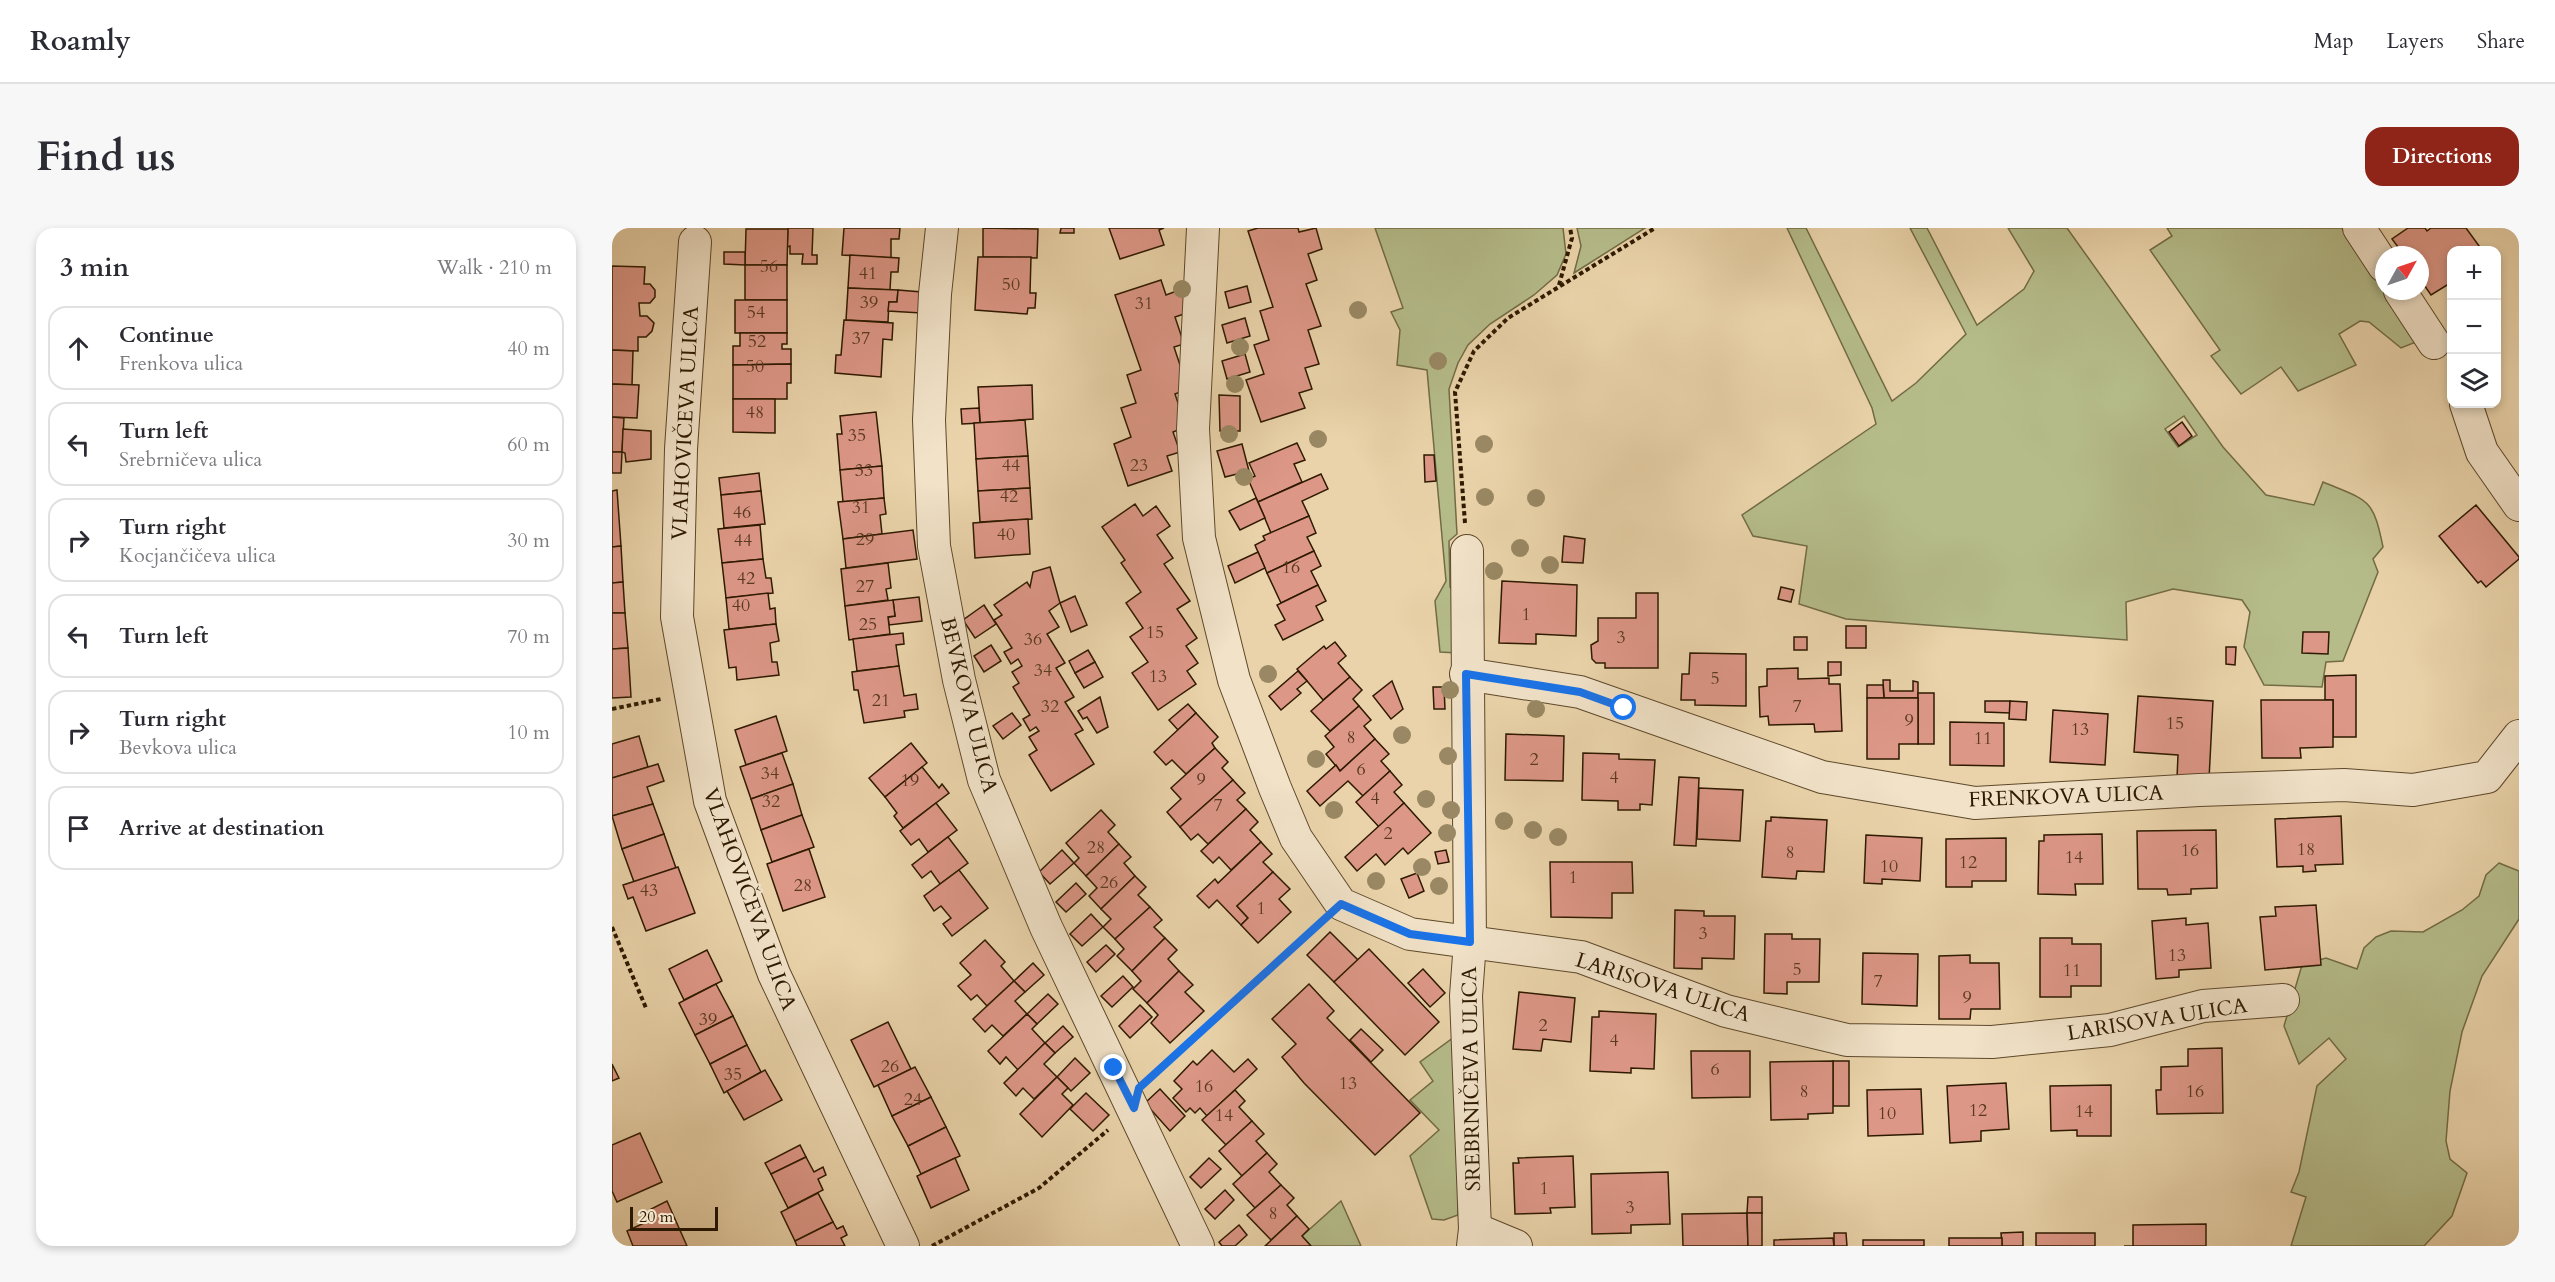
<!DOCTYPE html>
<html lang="en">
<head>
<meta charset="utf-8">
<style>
  body { margin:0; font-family:Cardo,serif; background:#f7f7f7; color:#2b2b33 }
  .controls { position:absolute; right:18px; top:18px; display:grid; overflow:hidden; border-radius:12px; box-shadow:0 3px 9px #0003 }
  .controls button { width:54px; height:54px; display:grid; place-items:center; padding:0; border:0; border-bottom:2px solid #e1e1e2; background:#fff; color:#2b2b33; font:30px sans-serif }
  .compass { position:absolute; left:1763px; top:18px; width:54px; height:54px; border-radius:50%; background:#fff; box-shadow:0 3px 9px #0003; rotate:50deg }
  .scale { position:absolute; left:18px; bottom:15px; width:88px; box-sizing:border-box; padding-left:6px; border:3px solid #2e1a00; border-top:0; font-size:16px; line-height:21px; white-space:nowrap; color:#2e1a00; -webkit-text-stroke:4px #f1e2c8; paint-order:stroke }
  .stop { position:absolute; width:18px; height:18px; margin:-14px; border:4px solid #1a73e8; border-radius:50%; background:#fff }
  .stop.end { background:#1a73e8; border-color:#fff; box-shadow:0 2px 6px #0008 }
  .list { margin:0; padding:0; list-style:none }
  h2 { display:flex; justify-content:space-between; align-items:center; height:78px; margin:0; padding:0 24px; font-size:26px }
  h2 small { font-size:20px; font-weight:400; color:#7c7c81 }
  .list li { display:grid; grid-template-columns:39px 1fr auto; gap:18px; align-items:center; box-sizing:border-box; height:84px; margin:0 12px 12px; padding:0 12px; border:2px solid #e1e1e2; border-radius:18px }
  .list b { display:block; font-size:22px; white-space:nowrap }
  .list p { margin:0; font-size:20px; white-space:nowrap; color:#7c7c81 }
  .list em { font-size:20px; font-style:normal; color:#7c7c81 }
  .icon { flex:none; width:33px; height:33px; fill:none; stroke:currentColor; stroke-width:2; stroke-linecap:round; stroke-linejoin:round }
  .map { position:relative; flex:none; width:1907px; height:1018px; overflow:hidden; border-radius:18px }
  header { display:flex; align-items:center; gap:36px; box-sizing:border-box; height:84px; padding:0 30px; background:#fff; border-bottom:2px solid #e1e1e2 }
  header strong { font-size:28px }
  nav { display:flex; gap:33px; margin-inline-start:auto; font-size:21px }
  .intro { display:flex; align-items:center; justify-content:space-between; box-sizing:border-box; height:144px; padding:0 36px }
  h1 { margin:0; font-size:42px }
  .button { padding:15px 27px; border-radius:18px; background:#8f2418; color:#fff; font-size:21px; font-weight:700 }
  main { display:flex; gap:36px; padding:0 36px }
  aside { flex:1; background:#fff; border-radius:18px; box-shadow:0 3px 9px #0003 }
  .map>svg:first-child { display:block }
  .green { fill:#b5bc8a; stroke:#726b45; stroke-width:1.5; fill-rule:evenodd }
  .building { fill:#dd9787; stroke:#2e1a00; stroke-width:1.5 }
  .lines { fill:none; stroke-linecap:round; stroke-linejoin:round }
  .street-casing { stroke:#5d482a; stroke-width:34 }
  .path { stroke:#2e1a00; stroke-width:4; stroke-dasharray:4.5 3; stroke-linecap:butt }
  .street { stroke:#f1e2c8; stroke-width:32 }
  .tree { fill:#998863 }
  .route { stroke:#1a73e8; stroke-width:8 }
  .labels { text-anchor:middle; stroke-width:4.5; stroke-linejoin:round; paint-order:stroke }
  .number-label { font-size:18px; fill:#5a3922 }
  .street-label { font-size:21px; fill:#2e1a00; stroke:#f1e2c8 }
</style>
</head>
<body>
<header>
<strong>Roamly</strong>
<nav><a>Map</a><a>Layers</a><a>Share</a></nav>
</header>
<div class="intro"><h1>Find us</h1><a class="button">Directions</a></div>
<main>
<aside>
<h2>3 min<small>Walk · 210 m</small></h2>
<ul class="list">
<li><svg class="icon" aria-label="ahead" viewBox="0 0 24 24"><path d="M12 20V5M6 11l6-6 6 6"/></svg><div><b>Continue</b><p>Frenkova ulica</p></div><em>40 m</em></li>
<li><svg class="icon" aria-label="left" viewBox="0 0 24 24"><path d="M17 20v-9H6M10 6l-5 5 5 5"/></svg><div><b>Turn left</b><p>Srebrničeva ulica</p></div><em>60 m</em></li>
<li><svg class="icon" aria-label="right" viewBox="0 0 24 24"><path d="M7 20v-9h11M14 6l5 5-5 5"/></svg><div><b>Turn right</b><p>Kocjančičeva ulica</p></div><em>30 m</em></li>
<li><svg class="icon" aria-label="left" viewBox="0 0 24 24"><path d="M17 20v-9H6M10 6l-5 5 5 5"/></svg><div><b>Turn left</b></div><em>70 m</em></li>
<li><svg class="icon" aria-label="right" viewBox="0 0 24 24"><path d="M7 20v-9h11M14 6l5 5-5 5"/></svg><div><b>Turn right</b><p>Bevkova ulica</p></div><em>10 m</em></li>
<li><svg class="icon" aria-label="arrive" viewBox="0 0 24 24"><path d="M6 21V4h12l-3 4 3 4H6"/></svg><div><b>Arrive at destination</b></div></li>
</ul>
</aside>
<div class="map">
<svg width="1907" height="1018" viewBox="0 0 1907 1018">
  <rect width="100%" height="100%" fill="#ead3aa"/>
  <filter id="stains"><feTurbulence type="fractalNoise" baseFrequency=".00333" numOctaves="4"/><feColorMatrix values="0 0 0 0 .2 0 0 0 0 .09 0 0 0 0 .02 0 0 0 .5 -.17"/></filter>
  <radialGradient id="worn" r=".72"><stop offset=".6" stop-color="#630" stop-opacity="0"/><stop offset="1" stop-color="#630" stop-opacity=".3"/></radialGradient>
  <!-- green -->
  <g class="green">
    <path d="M763,0H951L954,26L945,47L922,67L878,96L856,117L846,135L837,161L845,306L837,313L838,359L846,368L845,425L828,424L823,373L834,353L815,142L785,137L788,102L779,84L791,80Z"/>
    <path d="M965,0H1033L962,45L969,18Z"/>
    <path d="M1175,0H1194L1280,173L1304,155L1354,106L1298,0H1315L1365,97L1412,61L1422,43L1396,0H1455L1611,219L1654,267L1702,277L1711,254C1756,273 1761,269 1771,319L1761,331L1766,344L1731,433L1714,434L1710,459L1652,457L1632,419L1638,384L1630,372L1561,361L1514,374L1515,412L1234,391L1187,376L1195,318L1141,308L1130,287L1264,196L1260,180ZM1572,188L1585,207L1566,219L1553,201Z"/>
    <path d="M1555,0H1730L1772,63L1809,112L1789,120L1757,94L1748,93L1727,106L1744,137L1686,163L1669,139L1629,166L1599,128L1608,122L1538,22L1560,8Z"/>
    <path d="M1887,635L1907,643V691L1870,748L1850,804L1838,863L1834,913L1838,931L1855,945L1840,988L1812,1018H1679L1694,969L1679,964L1687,944L1705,858L1734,831L1717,810L1687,836L1672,798L1690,737L1714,730L1745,741L1752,720L1764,709L1779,703L1811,704L1850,682L1867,668L1874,647Z"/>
    <path d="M845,807L846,987L832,992L820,991L798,928L827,902L798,872L821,853L808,834Z"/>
    <path d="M729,973L749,1018H699L690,1008Z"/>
  </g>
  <!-- building -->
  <g class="building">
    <path d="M176,0H201L200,27H205V36H190L191,26H178V18L175,19Z"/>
    <path d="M232,0H288L287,11H279V30L230,27Z"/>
    <path d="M371,0L426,1L425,30L371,29Z"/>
    <path d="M449,0H462V5H448Z"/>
    <path d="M497,0H552L547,2L552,17L508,31Z"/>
    <path d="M646,0H686L687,4L704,0L710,21L696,26L705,52L694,56L709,98L696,102L707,136L693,140L700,161L687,165L693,180L649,194L634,152L652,146L642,117L657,112L648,83L661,79L636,3Z"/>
    <path d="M1796,0H1813L1815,3L1819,0H1854L1870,22H1840V54L1819,67L1808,51V27H1792L1780,11Z"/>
    <path d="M134,1H176L175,37H133Z"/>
    <path d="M112,24H133V37L112,36Z"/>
    <path d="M238,27L287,30L286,44H279L278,62L236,60Z"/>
    <path d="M366,29H419L418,65H424L423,80H416L415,86L363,82Z"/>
    <rect x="133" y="37" width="42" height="35"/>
    <path d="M0,38L33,39L32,56H38L43,62V69L38,75H27L28,88H35L42,95L40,103L34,109H26V123L0,122Z"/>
    <path d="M549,52L554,67L570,61L578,84L563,89L572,116L562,119L576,161L563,166L574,199L561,204L568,224L555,228L560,243L516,258L502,216L519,209L509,180L524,175L515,147L529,142L503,67Z"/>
    <path d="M635,58L639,74L617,80L613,64Z"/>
    <path d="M236,60L286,62L285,74H277L276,94L234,92Z"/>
    <path d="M286,62L310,64L309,85L276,83L277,74H285Z"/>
    <rect x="123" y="72" width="52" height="33"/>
    <path d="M633,90L638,108L615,115L610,97Z"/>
    <path d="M232,92L281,95L280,112L271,111L269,149L223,145L224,127H229Z"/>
    <path d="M128,105H175V116H170V121H179V136L121,137V118H128Z"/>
    <path d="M0,122L21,123L20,157L0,156Z"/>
    <path d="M633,126L638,144L615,151L610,133Z"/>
    <path d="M179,136V155H175V171H121V137Z"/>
    <path d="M0,156L27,157L25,190L0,189Z"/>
    <path d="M420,157L421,191L368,195L366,159Z"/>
    <path d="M607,167L628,168V203H608Z"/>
    <path d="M121,171H163V205L121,204Z"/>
    <path d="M367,180L368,195L350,196L349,181Z"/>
    <path d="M264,184L270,238L228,242L225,206H230L228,188Z"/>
    <path d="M0,189L12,190L10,224H0Z"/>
    <path d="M413,192L416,228L364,231L362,195Z"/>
    <path d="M1570,194L1580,208L1567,218L1557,204Z"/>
    <path d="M11,201L39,203V231L14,234L13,225L10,224Z"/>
    <path d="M685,215L693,232L682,236L690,254L646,274L636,251L643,248L637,235Z"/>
    <path d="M630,216L637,243L613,249L605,223Z"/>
    <path d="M0,224H10L9,245H0Z"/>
    <path d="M812,227H822L824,253L813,254Z"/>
    <path d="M416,228L418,260L366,263L364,231Z"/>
    <path d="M270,238L272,270L231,274L228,242Z"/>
    <path d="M147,245L149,263L109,267L107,250Z"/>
    <path d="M709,246L716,261L690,273L697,288L659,305L646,274Z"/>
    <path d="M418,260L420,291L368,294L366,263Z"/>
    <path d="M5,262L9,318L0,319V263Z"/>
    <path d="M149,263L153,296L112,300L109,267Z"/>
    <path d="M272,270L274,286L268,287L270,306L231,311L226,274Z"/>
    <path d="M644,270L653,290L628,302L617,283Z"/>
    <path d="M523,276L531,288L544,278L558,298L545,307L561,330L552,336L578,373L565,381L585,410L574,418L586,435L575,443L584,456L546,482L520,445L536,434L518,409L531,400L514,375L529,364L509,335L513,332L490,299Z"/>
    <path d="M1864,277L1907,329V331L1874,359L1869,353L1866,355L1827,308Z"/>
    <path d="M697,288L704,305L695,309L702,323L655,345L643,317L653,312L651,308Z"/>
    <path d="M416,291L418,326L363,330L361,295Z"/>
    <path d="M148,297L151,331L110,335L106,301Z"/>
    <path d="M301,302L305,331L234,340L231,311Z"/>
    <path d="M952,308L973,311L971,335L950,334Z"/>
    <path d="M9,318L11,354L0,355V319Z"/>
    <path d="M702,323L709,338L699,343L706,357L669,375L655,345Z"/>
    <path d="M646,324L653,340L623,355L616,338Z"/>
    <path d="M151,331L154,350H159L161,365L114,370L110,335Z"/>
    <path d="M276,335L279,360L274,361L276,372L233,378L229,341Z"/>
    <path d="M438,339L448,375L437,383L447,399L435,406L453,435L444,440L462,469L453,474L471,502L463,506L482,536L439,563L417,527L425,522L417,509L427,503L424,499L418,503L411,491L418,487L401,459L407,455L400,444L410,438L406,431L399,436L392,424L400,420L382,392L390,387L382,377L415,354L418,359L421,344Z"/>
    <path d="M890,353L965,357L964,408L924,406V416L887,415Z"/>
    <path d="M11,354L13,385H0V355Z"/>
    <path d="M706,357L714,373L704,378L711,392L671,412L663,397L673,392L665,377Z"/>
    <path d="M1169,359L1182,362L1179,374L1166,371Z"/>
    <path d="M156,365L158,381L163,380L164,396L117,401L114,370Z"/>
    <path d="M1024,365H1046V440H993V435H984L980,431L979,417L986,413V390H1024Z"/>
    <path d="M463,368L475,397L459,404L448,375Z"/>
    <path d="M307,369L310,393L277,397L276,389L283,388L281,372Z"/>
    <path d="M281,372L283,388L276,389L278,406L237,412L233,378Z"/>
    <path d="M372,377L384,396L363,410L351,392Z"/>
    <path d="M0,385H13L16,420L0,421Z"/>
    <path d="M164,396L167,413L158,415L160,434H165L167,447L125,452L124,439L117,440L112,402Z"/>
    <rect x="1234" y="398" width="20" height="22"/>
    <path d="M1691,404H1717L1716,426L1690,425Z"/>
    <path d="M291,405L292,416L284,417L287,438L245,443L241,411Z"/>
    <rect x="1182" y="409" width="13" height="13"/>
    <path d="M723,414L734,428L726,435L738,449L711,472L685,441L712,418L714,421Z"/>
    <path d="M379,417L389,433L372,444L362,428Z"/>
    <path d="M1614,419H1624L1623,437L1614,436Z"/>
    <path d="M16,420L19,469L0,470V421Z"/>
    <path d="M476,422L483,434L463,445L457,433Z"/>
    <path d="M1078,425L1134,426V478L1083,477V472H1069L1070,446H1077Z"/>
    <path d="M483,434L491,449L472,460L463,445Z"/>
    <path d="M1216,434H1229V447L1216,448Z"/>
    <path d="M287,438L292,468L304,466L306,481L292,483L293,489L252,495L246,462H242L240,444Z"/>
    <path d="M1186,440V451L1217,450V456H1228L1230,503L1203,504L1202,496L1157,497L1156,488L1148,489L1147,459L1155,458V441Z"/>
    <path d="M686,443L695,453L685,461L689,465L669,482L657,468Z"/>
    <path d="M1744,447V509H1721V472H1713V448Z"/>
    <path d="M738,449L750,462L741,471L747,478L718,503L699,483Z"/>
    <path d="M1271,452H1278V463H1301V453L1306,454V470H1272Z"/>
    <path d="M780,453L791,481L779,491L761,468Z"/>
    <path d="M1255,457H1271L1272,470H1255Z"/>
    <path d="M821,459H832L833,481H822Z"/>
    <rect x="1306" y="465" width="16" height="51"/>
    <path d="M1526,468L1601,473L1597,551L1565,550L1566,527L1522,524Z"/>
    <path d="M488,469L496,499L485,505L475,489L471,491L466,483Z"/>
    <path d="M1255,470H1306V516H1287V531H1255Z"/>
    <path d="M1649,472H1721V519L1688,520L1689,530H1650Z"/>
    <path d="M1373,473H1398V485L1373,484Z"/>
    <path d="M1398,473L1415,474L1414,492L1397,491Z"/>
    <path d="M576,476L584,485L566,502L557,492Z"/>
    <path d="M747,478L759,492L752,498L763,511L728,543L714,526L722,519L713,508Z"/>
    <path d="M1441,482L1496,486L1493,537L1438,534Z"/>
    <path d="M400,485L409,497L391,511L381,498Z"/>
    <path d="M584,485L606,509L600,515L603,520L574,546L560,532L554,537L542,524Z"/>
    <path d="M164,488L175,523L134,537L123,502Z"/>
    <path d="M1338,494L1392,495V538L1338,537Z"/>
    <path d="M894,506L952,508L951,553L893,552Z"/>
    <path d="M27,508L36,539L0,550V516Z"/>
    <path d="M763,511L777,526L769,533L778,543L751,568L736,553L708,578L695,563L724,537L728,543Z"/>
    <path d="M299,515L315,535L273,569L257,550Z"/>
    <path d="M603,520L616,534L610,540L621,552L568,599L555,584L569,571L559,560Z"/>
    <path d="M170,525L181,556L139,571L128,539Z"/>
    <path d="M971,525L1007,526V531L1043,532L1040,577L1028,576V582H1006V573L970,572Z"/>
    <path d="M46,536L52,553L35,559L41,576L0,588V550Z"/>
    <path d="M310,539L327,560L330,556L337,565L291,600L282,588L285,585L273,569Z"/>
    <path d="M778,543L790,557L782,564L792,575L767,599L744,574Z"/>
    <path d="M1067,549L1087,550L1084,618L1062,617Z"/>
    <path d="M621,552L633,565L625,572L634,581L596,616L586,606L579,612L568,599Z"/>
    <path d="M181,556L190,587L149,602L139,571Z"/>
    <path d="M1087,560L1131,562L1128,613L1085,611Z"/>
    <path d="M324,575L345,602L316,624L307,611L299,617L288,603Z"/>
    <path d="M792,575L819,605L796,626L791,620L773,637L764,626L745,643L733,629Z"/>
    <path d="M41,576L52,606L10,621L0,588Z"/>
    <path d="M634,581L646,594L638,602L649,614L619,642L607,629L601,635L589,623Z"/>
    <path d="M489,582L503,597L496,604L507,616L474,648L462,635L467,630L454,615Z"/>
    <path d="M190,587L202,619L160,634L149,602Z"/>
    <path d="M1729,588L1731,636L1703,637L1704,643L1691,644V638L1665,639L1663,591Z"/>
    <path d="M1159,589L1215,592L1212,644L1185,643L1184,651L1150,649L1154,593H1159Z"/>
    <path d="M1604,602L1605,660L1579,661V666L1556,667L1555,661H1526L1525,603Z"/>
    <path d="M52,606L64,640L22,654L10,621Z"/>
    <path d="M1490,606L1491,656H1463L1464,667L1426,666L1427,613H1432V607Z"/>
    <path d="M1254,607L1310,610L1308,653L1270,651V656L1252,655Z"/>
    <path d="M336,609L356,635L328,656L319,643L310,650L300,637Z"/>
    <path d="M1394,610V653H1360V659H1334V611Z"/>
    <path d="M649,614L660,626L651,634L661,644L625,678L636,690L629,697L605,672L597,680L585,668L603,651L606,655Z"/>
    <path d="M507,616L519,629L512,635L523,648L489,681L477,668L485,660L474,648Z"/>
    <path d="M197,621L213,669L171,683L155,636Z"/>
    <path d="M450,622L462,635L438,656L427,644Z"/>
    <path d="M834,622L837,634L826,636L823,624Z"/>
    <path d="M938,634H1020L1021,665H1000V690L939,689Z"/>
    <path d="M66,639L83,685L34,703L21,669L16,671L11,657Z"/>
    <path d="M347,642L376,680L340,708L331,696L339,690L329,678L322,683L312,668Z"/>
    <path d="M661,644L678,661L667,671L679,684L646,715L629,697L636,690L625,678Z"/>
    <path d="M805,645L812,663L797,670L789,651Z"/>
    <path d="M523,648L534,659L526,667L538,679L503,711L491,699L499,691L489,681Z"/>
    <path d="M464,655L474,666L454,684L444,674Z"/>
    <path d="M1704,677L1709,737L1653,742L1648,689L1664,688L1663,679Z"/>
    <path d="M538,679L550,692L542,699L553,710L520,743L505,728L512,721L503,711Z"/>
    <path d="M1063,682L1092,683V688H1123L1122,731L1090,730V741L1062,740Z"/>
    <path d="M479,686L491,699L470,718L458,706Z"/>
    <path d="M1574,690V697L1596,695L1599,740L1567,742V749L1544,751L1540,693Z"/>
    <path d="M718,704L746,732L722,754L695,727Z"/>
    <path d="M1153,706H1180V711H1208L1207,754H1175V766L1152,765Z"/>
    <path d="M553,710L565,722L556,731L567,743L535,775L521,761L529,753L520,743Z"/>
    <path d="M1428,710H1460V716H1489V758H1459V769H1428Z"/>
    <path d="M373,712L393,734L389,738L402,753L375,778L365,767L359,772L346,758L359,747L348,735Z"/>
    <path d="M494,717L503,726L484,744L475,734Z"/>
    <path d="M757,721L827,794L793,827L722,754Z"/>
    <path d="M95,722L110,753L72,772L57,741Z"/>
    <path d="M1251,725L1306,726L1305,778L1250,776Z"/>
    <path d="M1358,727V735H1387L1388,781H1359L1358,791H1327V728Z"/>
    <path d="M421,735L432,747L413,764L402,753Z"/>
    <path d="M811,741L833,765L818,779L796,755Z"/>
    <path d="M567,743L581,757L573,764L592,783L558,815L539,795L546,787L535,775Z"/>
    <path d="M511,748L521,759L500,779L489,768Z"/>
    <path d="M402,753L413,764L403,773L415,786L391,808L380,797L373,804L361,791Z"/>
    <path d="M104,756L121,788L83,807L67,775Z"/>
    <path d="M697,756L722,783L715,790L808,885L763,927L692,855L670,829L684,816L660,791Z"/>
    <path d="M907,764L963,770L959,814L931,811L929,823L901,821Z"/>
    <path d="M436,766L446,776L425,796L415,786Z"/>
    <path d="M528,777L540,789L518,810L507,798Z"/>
    <path d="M987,783L1044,786L1042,841L1019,840V845L978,843L980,789H987Z"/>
    <path d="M415,786L425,796L420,801L433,815L406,842L394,829L388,836L376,823Z"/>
    <path d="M121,788L135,817L98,836L83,807Z"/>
    <path d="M276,794L299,841L262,859L239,812Z"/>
    <path d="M451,798L461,809L443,825L433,815Z"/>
    <path d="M749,801L771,822L759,834L738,812Z"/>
    <path d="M433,815L443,825L432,836L445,849L422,871L411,860L404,868L392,855Z"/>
    <path d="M135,817L149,844L112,865L98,836Z"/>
    <path d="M1610,820L1611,885L1545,886L1544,862H1549V839L1576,838V821Z"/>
    <path d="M600,822L622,844L636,831L645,841L595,888L588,880L583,885L578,880L574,884L561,870L570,861L562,853L581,833L585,837Z"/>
    <path d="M1079,823H1138V869L1080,870Z"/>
    <path d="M463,830L478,845L459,863L445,849Z"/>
    <rect x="1221" y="833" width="16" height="45"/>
    <path d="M1221,833V885L1196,886V891L1159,892L1158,834Z"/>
    <path d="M0,836L7,850L0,853Z"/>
    <path d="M303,839L319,869L280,888L266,857Z"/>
    <path d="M153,842L170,872L132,892L115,863Z"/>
    <path d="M445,849L456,860L450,866L461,877L430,909L408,886Z"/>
    <path d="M1394,855L1397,901L1369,903V913L1338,915L1335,858Z"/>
    <path d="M1499,857V908H1465V902L1439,903L1438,858Z"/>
    <path d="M548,861L573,888L558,903L533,875Z"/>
    <path d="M1309,861L1311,906L1256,908L1255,862Z"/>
    <path d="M623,862L633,873L627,879L640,893L614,917L590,892Z"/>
    <path d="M474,865L497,887L481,903L458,881Z"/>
    <path d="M319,869L334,899L296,918L280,888Z"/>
    <path d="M640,893L652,906L644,913L655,925L630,948L607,923Z"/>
    <path d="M334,899L348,928L309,946L296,918Z"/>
    <path d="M28,905L50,954L5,974L0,963V917Z"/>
    <path d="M188,917L194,929L159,946L153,935Z"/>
    <path d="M655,925L665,936L657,944L669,957L643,980L621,956Z"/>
    <path d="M961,928L963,979L938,980L939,985L903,986L901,935H907L906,930Z"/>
    <path d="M194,929L202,944L211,939L214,947L206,951L211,962L176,980L159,946Z"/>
    <path d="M343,930L357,962L319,980L305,948Z"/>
    <path d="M597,930L609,941L589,960L578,949Z"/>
    <path d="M1056,944L1058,996L1019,997V1005L980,1006L979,946Z"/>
    <path d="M669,957L682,970L675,977L685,988L659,1012L635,987Z"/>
    <path d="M613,962L622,972L603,991L593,981Z"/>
    <path d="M206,965L221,994L183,1013L169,984Z"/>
    <path d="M1136,969H1150V985H1135Z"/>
    <path d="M55,973L75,1018H21L15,1003L43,990L39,981Z"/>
    <path d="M1135,985L1136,1018H1071L1070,986Z"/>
    <path d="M1135,985H1150V1018H1136Z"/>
    <path d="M685,988L697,1001L690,1008L699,1018H653Z"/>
    <path d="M221,994L225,1001L231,998L235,1007L229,1010L233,1018H185L183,1013Z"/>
    <path d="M1594,996V1018H1512H1521V997Z"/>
    <path d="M627,997L635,1007L623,1018H610L607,1014Z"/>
    <path d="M1411,1004V1018H1390L1389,1005Z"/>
    <path d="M1222,1005H1234L1235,1018H1222Z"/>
    <rect x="1424" y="1005" width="59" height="13"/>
    <path d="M1221,1010L1222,1018H1162V1012Z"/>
    <rect x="1337" y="1010" width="53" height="8"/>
    <rect x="1251" y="1012" width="61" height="6"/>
  </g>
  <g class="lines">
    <defs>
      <g id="street">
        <path d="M330,0L323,66L317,192L322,318L347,452L372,552L434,699L586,1018"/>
        <path d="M591,0L581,201L587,310L622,452L663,560L684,610L729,676L798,706L969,729L1114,783L1235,812L1380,814L1498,802L1591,778L1671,772"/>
        <path d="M1747,0L1772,38"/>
        <path d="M83,14L69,221L65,389L98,573L162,746L291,1018"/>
        <path d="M1788,63L1822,115"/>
        <path d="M1854,176L1870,224L1907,277"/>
        <path d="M855,323L858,714L854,768L863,1001L861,1018"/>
        <path d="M854,446L968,464L1210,549L1363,575L1587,562L1732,557L1801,562L1875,549L1907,508"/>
        <path d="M863,1001L904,1018"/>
      </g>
    </defs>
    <!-- street casing -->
    <use href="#street" class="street-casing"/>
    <!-- path -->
    <g class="path">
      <path d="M947,57L960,10L958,0"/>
      <path d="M853,295L843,164L862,123L896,90L1043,0"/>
      <path d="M0,481L49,471"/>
      <path d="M0,699L34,780"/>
      <path d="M539,849L707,697"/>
      <path d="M320,1018L427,960L496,902"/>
    </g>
    <!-- street -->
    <use href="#street" class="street"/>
  </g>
  <!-- trees -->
  <g class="tree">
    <circle cx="570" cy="61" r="9"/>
    <circle cx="746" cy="82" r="9"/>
    <circle cx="628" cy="119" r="9"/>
    <circle cx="826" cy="133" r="9"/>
    <circle cx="623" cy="156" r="9"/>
    <circle cx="617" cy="206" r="9"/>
    <circle cx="706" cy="211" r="9"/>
    <circle cx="872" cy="216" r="9"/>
    <circle cx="632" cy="249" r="9"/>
    <circle cx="873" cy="269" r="9"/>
    <circle cx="924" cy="270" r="9"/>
    <circle cx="908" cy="320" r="9"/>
    <circle cx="938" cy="337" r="9"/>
    <circle cx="882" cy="343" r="9"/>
    <circle cx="656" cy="446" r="9"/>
    <circle cx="838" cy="462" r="9"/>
    <circle cx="924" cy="481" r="9"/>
    <circle cx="790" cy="507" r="9"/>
    <circle cx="836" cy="528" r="9"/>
    <circle cx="704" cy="531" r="9"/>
    <circle cx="814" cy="571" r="9"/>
    <circle cx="722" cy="582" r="9"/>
    <circle cx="839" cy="582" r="9"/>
    <circle cx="892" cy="593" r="9"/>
    <circle cx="921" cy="602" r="9"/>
    <circle cx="835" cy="605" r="9"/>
    <circle cx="946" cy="609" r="9"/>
    <circle cx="810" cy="639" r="9"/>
    <circle cx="764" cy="653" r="9"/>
    <circle cx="827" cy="658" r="9"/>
  </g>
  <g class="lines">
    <!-- route -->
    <path class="route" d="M502,840L522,880L527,860L729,676L798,706L858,714L854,446L968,464L1012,480"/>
  </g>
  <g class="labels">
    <!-- number labels -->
    <g class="number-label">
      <text x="157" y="44">56</text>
      <text x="256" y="51">41</text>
      <text x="399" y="62">50</text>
      <text x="257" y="80">39</text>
      <text x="532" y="81">31</text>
      <text x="144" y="90">54</text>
      <text x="249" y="116">37</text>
      <text x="145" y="119">52</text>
      <text x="143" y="144">50</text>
      <text x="143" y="190">48</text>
      <text x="245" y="213">35</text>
      <text x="399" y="243">44</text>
      <text x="527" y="243">23</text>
      <text x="252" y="248">33</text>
      <text x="397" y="274">42</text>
      <text x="249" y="285">31</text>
      <text x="130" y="290">46</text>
      <text x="394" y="312">40</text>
      <text x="253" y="317">29</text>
      <text x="131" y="318">44</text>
      <text x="679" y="345">16</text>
      <text x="134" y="356">42</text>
      <text x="253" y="364">27</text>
      <text x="129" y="383">40</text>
      <text x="914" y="392">1</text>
      <text x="256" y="402">25</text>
      <text x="543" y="410">15</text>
      <text x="1009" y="415">3</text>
      <text x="421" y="417">36</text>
      <text x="431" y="448">34</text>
      <text x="546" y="454">13</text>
      <text x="1103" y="456">5</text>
      <text x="269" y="478">21</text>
      <text x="438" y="484">32</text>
      <text x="1185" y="484">7</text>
      <text x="1297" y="498">9</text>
      <text x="1563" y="501">15</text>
      <text x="1468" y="507">13</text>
      <text x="739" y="515">8</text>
      <text x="1371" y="516">11</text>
      <text x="922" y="537">2</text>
      <text x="749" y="547">6</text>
      <text x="158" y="551">34</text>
      <text x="1002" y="555">4</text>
      <text x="589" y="557">9</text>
      <text x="298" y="558">19</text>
      <text x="763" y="576">4</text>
      <text x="159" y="579">32</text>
      <text x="606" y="583">7</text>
      <text x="776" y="611">2</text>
      <text x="484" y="625">28</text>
      <text x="1694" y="627">18</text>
      <text x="1578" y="628">16</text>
      <text x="1178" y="630">8</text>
      <text x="1462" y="635">14</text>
      <text x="1356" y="640">12</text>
      <text x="1277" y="644">10</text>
      <text x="961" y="655">1</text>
      <text x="497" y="660">26</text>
      <text x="191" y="663">28</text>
      <text x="37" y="668">43</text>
      <text x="649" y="686">1</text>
      <text x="1091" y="711">3</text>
      <text x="1565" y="733">13</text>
      <text x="1185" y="747">5</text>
      <text x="1460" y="748">11</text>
      <text x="1266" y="759">7</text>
      <text x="1355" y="775">9</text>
      <text x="96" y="797">39</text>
      <text x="931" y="803">2</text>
      <text x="1002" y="818">4</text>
      <text x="278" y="844">26</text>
      <text x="1103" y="847">6</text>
      <text x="121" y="852">35</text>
      <text x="736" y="861">13</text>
      <text x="592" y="864">16</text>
      <text x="1192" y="869">8</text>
      <text x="1583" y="869">16</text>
      <text x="301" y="877">24</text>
      <text x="1366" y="888">12</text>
      <text x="1472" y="889">14</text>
      <text x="1275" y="891">10</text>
      <text x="612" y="893">14</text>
      <text x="932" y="966">1</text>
      <text x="1018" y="985">3</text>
      <text x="661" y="991">8</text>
    </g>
    <!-- street labels -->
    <g class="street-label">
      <text transform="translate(73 195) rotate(-87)" y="7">VLAHOVIČEVA ULICA</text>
      <text transform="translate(357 477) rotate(76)" y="7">BEVKOVA ULICA</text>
      <text transform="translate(1454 568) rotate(-2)" y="7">FRENKOVA ULICA</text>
      <text transform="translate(138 671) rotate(70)" y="7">VLAHOVIČEVA ULICA</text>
      <text transform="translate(1051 759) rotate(18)" y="7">LARISOVA ULICA</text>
      <text transform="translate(1545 791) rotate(-9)" y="7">LARISOVA ULICA</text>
      <text transform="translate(859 851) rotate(-91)" y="7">SREBRNIČEVA ULICA</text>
    </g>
  </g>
  <rect width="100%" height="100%" filter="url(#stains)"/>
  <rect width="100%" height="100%" fill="url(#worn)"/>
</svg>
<div class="controls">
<button>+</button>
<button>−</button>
<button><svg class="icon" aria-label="layers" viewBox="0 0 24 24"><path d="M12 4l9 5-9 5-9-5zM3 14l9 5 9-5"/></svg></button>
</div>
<svg class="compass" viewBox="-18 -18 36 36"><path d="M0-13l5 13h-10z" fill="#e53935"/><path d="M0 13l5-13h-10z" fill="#7c7c81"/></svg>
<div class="scale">20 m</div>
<div class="stop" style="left:1012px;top:480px"></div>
<div class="stop end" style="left:502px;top:840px"></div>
</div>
</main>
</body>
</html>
